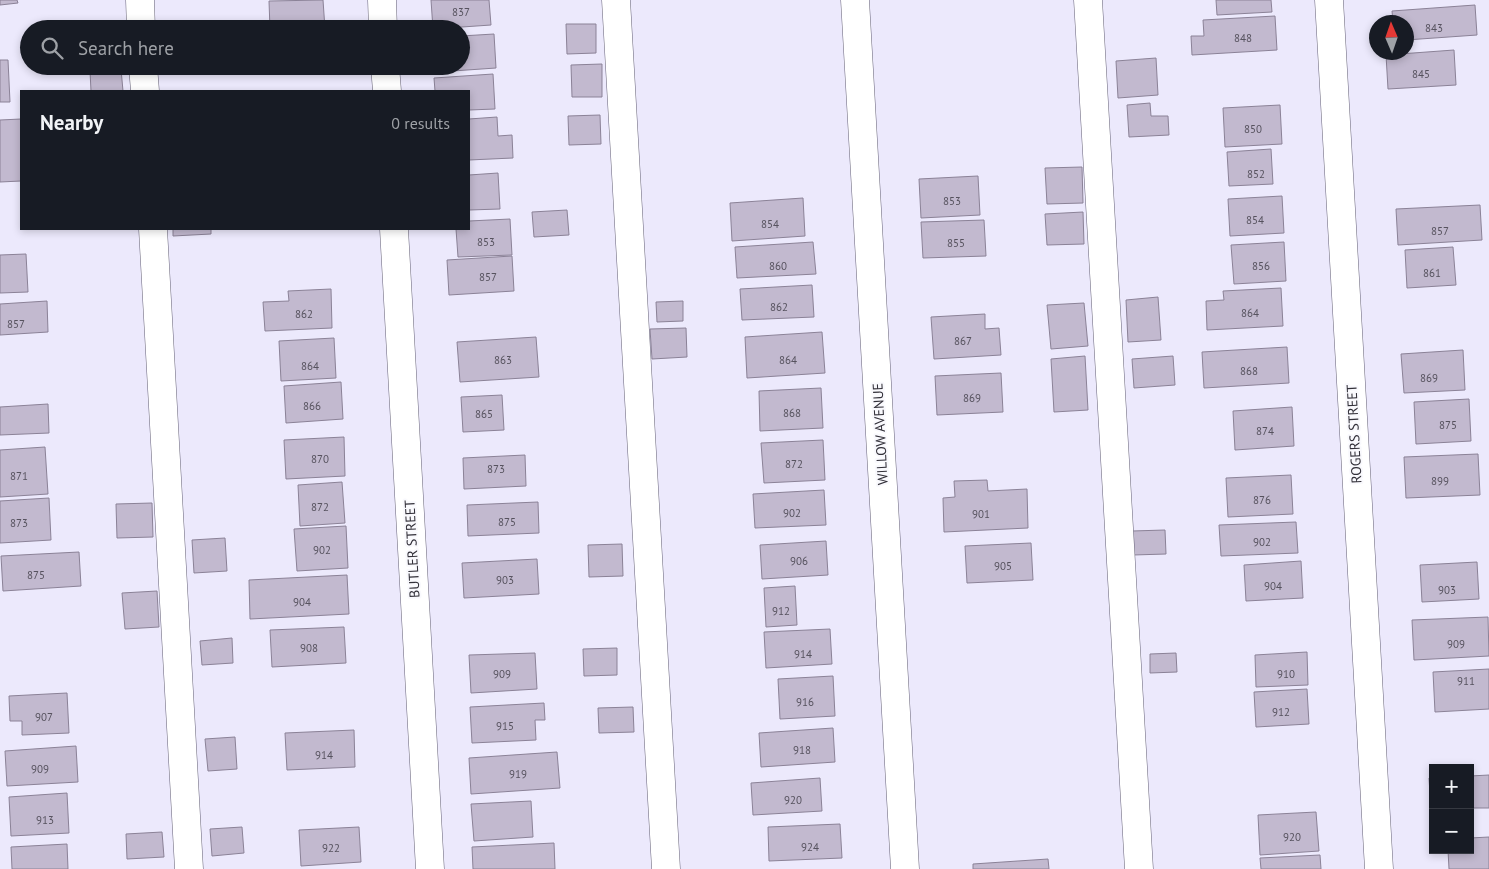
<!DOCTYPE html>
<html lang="en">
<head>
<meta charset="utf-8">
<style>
  body { margin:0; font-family:"PT Sans",sans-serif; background:#242831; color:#f1f3f6 }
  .controls { position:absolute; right:15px; bottom:15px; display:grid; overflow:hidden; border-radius:0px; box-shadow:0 2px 8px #0003 }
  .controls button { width:45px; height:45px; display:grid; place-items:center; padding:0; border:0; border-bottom:1px solid #363941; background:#171b24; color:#f1f3f6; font:25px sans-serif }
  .compass { position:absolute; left:1369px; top:15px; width:45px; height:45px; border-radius:50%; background:#171b24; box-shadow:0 2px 8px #0003; rotate:358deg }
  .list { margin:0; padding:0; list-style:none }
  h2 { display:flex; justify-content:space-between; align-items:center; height:65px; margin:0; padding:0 20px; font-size:21px }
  h2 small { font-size:16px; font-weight:400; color:#9ea1a6 }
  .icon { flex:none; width:28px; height:28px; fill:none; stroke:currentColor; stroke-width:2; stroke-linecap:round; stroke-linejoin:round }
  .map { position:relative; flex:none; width:1489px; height:869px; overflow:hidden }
  .search { position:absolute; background:#171b24; box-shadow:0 2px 8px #0003; left:20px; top:20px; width:450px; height:55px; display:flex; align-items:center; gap:12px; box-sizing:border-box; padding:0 18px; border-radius:28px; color:#9ea1a6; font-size:19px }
  .panel { position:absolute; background:#171b24; box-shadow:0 2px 8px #0003; left:20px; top:90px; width:450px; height:140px; border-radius:0px }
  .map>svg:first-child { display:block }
  .building { fill:#c2b9cf; stroke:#8b8297 }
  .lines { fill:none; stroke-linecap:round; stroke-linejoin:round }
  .minor-casing { stroke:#656176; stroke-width:29 }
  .minor { stroke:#fff; stroke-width:28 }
  .labels { text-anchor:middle; stroke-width:4; stroke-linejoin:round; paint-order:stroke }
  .number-label { font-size:11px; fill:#56525e }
  .street-label { font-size:14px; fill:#323039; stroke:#f9f9fd }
</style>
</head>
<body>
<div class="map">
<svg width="1489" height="869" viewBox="0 0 1489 869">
  <rect width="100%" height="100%" fill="#ece9fc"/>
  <!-- building -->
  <g class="building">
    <path d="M0,0H17L18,3L0,5Z"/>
    <path d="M323,0L325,29H270L269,1Z"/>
    <path d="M431,0H489L491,25L433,29Z"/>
    <path d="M1216,0H1271L1272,12L1217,15Z"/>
    <path d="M1475,5L1477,35L1406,40V22H1393L1392,11Z"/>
    <path d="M1275,16L1277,50L1192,55L1191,36H1204L1203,20Z"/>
    <path d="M566,24H596V53L567,54Z"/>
    <path d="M494,34L496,68L438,72L437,66H461V36Z"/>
    <path d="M1454,50L1456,85L1388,89L1386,55Z"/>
    <path d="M1156,58L1158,95L1118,98L1116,61Z"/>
    <path d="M0,60H8L10,102H0Z"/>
    <path d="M602,64V97H572L571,65Z"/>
    <path d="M121,69L123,91H91L90,71Z"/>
    <path d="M493,74L495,109L469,110V91H435L434,78Z"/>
    <path d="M1150,103L1151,116H1168L1169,135L1129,137L1127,105Z"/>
    <path d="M1280,105L1282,144L1225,147L1223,108Z"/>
    <path d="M600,115L601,144L569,145L568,116Z"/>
    <path d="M497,117L498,136L512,135L513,158L469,160V119Z"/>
    <path d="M21,119V181L0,182V120Z"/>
    <path d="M1271,149L1273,184L1229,186L1227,152Z"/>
    <path d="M1082,167L1083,203L1047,204L1045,168Z"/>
    <path d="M498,173L500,209L469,210V175Z"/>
    <path d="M978,176L980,215L921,218L919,179Z"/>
    <path d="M1282,196L1284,233L1230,236L1228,199Z"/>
    <path d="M803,198L805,236L732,241L730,203Z"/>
    <path d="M1480,205L1482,240L1398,245L1396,209Z"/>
    <path d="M567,210L569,235L534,237L532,212Z"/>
    <path d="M1083,212L1084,244L1047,245L1045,214Z"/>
    <path d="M510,219L512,255L458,257L456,229H469V221Z"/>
    <path d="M984,220L986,256L923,258L921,222Z"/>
    <path d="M173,229H211V234L173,236Z"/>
    <path d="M813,242L816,274L737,278L735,247Z"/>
    <path d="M1284,242L1286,281L1234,284L1231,245Z"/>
    <path d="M1453,247L1456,285L1407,288L1405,250Z"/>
    <path d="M26,254L28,292L0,293V255Z"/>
    <path d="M512,256L514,291L449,295L447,260Z"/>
    <path d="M812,285L814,317L742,320L740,289Z"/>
    <path d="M1281,288L1283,326L1207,330L1206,301L1224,300L1223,291Z"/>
    <path d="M331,289L332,328L265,331L263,302L289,301L288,291Z"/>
    <path d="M1158,297L1161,340L1128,342L1126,300Z"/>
    <path d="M47,301L48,332L0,335V304Z"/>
    <path d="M683,301V321L657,322L656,302Z"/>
    <path d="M1084,303L1088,346L1051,349L1047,305Z"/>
    <path d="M985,314V329L999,328L1001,355L934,359L931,317Z"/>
    <path d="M686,328L687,357L652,359L650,329Z"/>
    <path d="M822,332L825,373L747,378L745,337Z"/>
    <path d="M536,337L539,377L460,382L457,342Z"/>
    <path d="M334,338L336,378L281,381L279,341Z"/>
    <path d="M1287,347L1289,383L1204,388L1202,352Z"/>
    <path d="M1463,350L1465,390L1404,393L1401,354Z"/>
    <path d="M1085,356L1088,410L1054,412L1051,359Z"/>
    <path d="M1173,356L1175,385L1134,388L1132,359Z"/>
    <path d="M1001,373L1003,412L937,415L935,376Z"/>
    <path d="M341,382L343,419L286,423L284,386Z"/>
    <path d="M821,388L823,428L760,431L759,391Z"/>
    <path d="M502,395L504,430L463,432L461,397Z"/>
    <path d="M1469,399L1471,441L1416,444L1414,402Z"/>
    <path d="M48,404L49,433L0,435V407Z"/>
    <path d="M1292,407L1294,446L1235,450L1233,411Z"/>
    <path d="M344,437L345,476L286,479L284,440Z"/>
    <path d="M823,440L825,480L764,483L761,443Z"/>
    <path d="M45,447L48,494L0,497V450Z"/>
    <path d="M1478,454L1480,495L1406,498L1404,457Z"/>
    <path d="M525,455L526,486L464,489L463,458Z"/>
    <path d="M1291,475L1293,514L1228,517L1226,478Z"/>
    <path d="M987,480L988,491L1027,489L1028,528L944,532L943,498L955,497L954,481Z"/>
    <path d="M342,482L345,523L300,526L298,485Z"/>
    <path d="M824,490L826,525L755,528L753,494Z"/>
    <path d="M49,498L51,540L0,543V501Z"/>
    <path d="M538,502L539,533L468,536L467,505Z"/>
    <path d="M152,503L153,537L117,538L116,504Z"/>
    <path d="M1296,522L1298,553L1221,556L1219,525Z"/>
    <path d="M346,526L348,568L297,571L294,529Z"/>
    <path d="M1165,530L1166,554L1133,555L1132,531Z"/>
    <path d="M225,538L227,571L194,573L192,540Z"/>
    <path d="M826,541L828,575L762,579L760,545Z"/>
    <path d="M1031,543L1033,580L967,583L965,546Z"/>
    <path d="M622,544L623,576L589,577L588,545Z"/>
    <path d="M79,552L81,586L3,591L1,556Z"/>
    <path d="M537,559L539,594L464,598L462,563Z"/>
    <path d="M1301,561L1303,598L1246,601L1244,565Z"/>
    <path d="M1477,562L1479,599L1422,602L1420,565Z"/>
    <path d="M347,575L349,614L250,619L249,580Z"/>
    <path d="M795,586L797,625L766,627L764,588Z"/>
    <path d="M157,591L159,627L125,629L122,593Z"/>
    <path d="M1488,617L1489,656L1414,660L1412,620Z"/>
    <path d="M344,627L346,663L272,667L270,630Z"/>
    <path d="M830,629L832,664L766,668L764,632Z"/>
    <path d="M232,638L233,663L202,665L200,641Z"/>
    <path d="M617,648V675L584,676L583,649Z"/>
    <path d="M1307,652L1308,685L1256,687L1255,655Z"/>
    <path d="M535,653L537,689L471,693L469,655Z"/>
    <path d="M1176,653L1177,672L1150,673V654Z"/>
    <path d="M1489,669V709L1435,712L1433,672Z"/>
    <path d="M833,676L835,716L780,719L778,679Z"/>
    <path d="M1307,689L1309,724L1256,727L1254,692Z"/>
    <path d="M67,693L69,733L22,735V721H10L9,696Z"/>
    <path d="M544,703L545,720H535L536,740L472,743L470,707Z"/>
    <path d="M633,707L634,732L599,733L598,708Z"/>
    <path d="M833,728L835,762L761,767L759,733Z"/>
    <path d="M354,730L355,767L287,770L285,733Z"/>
    <path d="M235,737L237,769L208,771L205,739Z"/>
    <path d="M76,746L78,782L7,786L5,751Z"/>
    <path d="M557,752L560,788L471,794L469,758Z"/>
    <path d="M1489,775V808H1470V776Z"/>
    <path d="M820,778L822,811L753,815L751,783Z"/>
    <path d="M1429,778H1433V810H1431Z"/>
    <path d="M67,793L69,833L11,836L9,797Z"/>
    <path d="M531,801L533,837L474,841L471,804Z"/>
    <path d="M1316,812L1319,851L1260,855L1258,815Z"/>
    <path d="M840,824L842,858L769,861L768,827Z"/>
    <path d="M242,827L244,853L212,856L210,829Z"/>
    <path d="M359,827L361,862L301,866L299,830Z"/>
    <path d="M162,832L164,857L127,859L126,834Z"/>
    <path d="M1489,837V869H1449L1448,850H1470V838Z"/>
    <path d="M554,843L555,869H473L472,847Z"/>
    <path d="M67,844L68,869H12L11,847Z"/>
    <path d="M1320,855L1321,869H1261L1260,858Z"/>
    <path d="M1048,859L1049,869H973V864Z"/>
  </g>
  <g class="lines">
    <defs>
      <g id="minor">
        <path d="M140,0L141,29"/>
        <path d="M382,0L383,29"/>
        <path d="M616,0L666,869"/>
        <path d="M855,0L905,869"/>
        <path d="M1088,0L1139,869"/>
        <path d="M1329,0L1379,869"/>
        <path d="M143,66L145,91"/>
        <path d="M385,66L387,91"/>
        <path d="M153,229L189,869"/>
        <path d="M394,229L430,869"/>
      </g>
    </defs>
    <!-- minor casing -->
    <use href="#minor" class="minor-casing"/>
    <!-- minor -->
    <use href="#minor" class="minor"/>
  </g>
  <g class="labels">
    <!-- number labels -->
    <g class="number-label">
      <text x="461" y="16">837</text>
      <text x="1434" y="32">843</text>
      <text x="1243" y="42">848</text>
      <text x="1421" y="78">845</text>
      <text x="1253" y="133">850</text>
      <text x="1256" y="178">852</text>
      <text x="952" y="205">853</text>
      <text x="1255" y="224">854</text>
      <text x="770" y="228">854</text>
      <text x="1440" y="235">857</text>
      <text x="486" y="246">853</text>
      <text x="956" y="247">855</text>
      <text x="778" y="270">860</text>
      <text x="1261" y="270">856</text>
      <text x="1432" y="277">861</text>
      <text x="488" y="281">857</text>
      <text x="779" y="311">862</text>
      <text x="1250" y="317">864</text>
      <text x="304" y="318">862</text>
      <text x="16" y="328">857</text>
      <text x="963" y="345">867</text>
      <text x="503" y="364">863</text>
      <text x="788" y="364">864</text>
      <text x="310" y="370">864</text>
      <text x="1249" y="375">868</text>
      <text x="1429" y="382">869</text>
      <text x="972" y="402">869</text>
      <text x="312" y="410">866</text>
      <text x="792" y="417">868</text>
      <text x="484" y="418">865</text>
      <text x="1448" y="429">875</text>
      <text x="1265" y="435">874</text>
      <text x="320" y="463">870</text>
      <text x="794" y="468">872</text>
      <text x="496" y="473">873</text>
      <text x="19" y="480">871</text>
      <text x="1440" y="485">899</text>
      <text x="1262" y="504">876</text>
      <text x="320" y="511">872</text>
      <text x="792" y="517">902</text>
      <text x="981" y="518">901</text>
      <text x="507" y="526">875</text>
      <text x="19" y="527">873</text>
      <text x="1262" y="546">902</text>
      <text x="322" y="554">902</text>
      <text x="799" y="565">906</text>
      <text x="1003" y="570">905</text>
      <text x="36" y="579">875</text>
      <text x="505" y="584">903</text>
      <text x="1273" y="590">904</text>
      <text x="1447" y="594">903</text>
      <text x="302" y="606">904</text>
      <text x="781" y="615">912</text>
      <text x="1456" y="648">909</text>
      <text x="309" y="652">908</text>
      <text x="803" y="658">914</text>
      <text x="502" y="678">909</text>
      <text x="1286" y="678">910</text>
      <text x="1466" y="685">911</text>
      <text x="805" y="706">916</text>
      <text x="1281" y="716">912</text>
      <text x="44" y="721">907</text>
      <text x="505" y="730">915</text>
      <text x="802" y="754">918</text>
      <text x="324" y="759">914</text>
      <text x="40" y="773">909</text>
      <text x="518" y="778">919</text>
      <text x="793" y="804">920</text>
      <text x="45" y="824">913</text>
      <text x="1292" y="841">920</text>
      <text x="810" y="851">924</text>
      <text x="331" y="852">922</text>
    </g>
    <!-- street labels -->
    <g class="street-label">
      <text transform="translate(880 434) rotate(-93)" y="5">WILLOW AVENUE</text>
      <text transform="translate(1354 434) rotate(-93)" y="5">ROGERS STREET</text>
      <text transform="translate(412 549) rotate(-93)" y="5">BUTLER STREET</text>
    </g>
  </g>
</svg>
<div class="controls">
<button>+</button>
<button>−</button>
</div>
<svg class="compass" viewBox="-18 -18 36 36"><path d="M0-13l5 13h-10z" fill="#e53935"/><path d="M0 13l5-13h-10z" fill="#9ea1a6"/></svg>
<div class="search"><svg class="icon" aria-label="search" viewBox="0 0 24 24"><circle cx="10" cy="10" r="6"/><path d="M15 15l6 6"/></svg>Search here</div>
<section class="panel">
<h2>Nearby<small>0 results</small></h2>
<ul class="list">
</ul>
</section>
</div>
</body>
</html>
